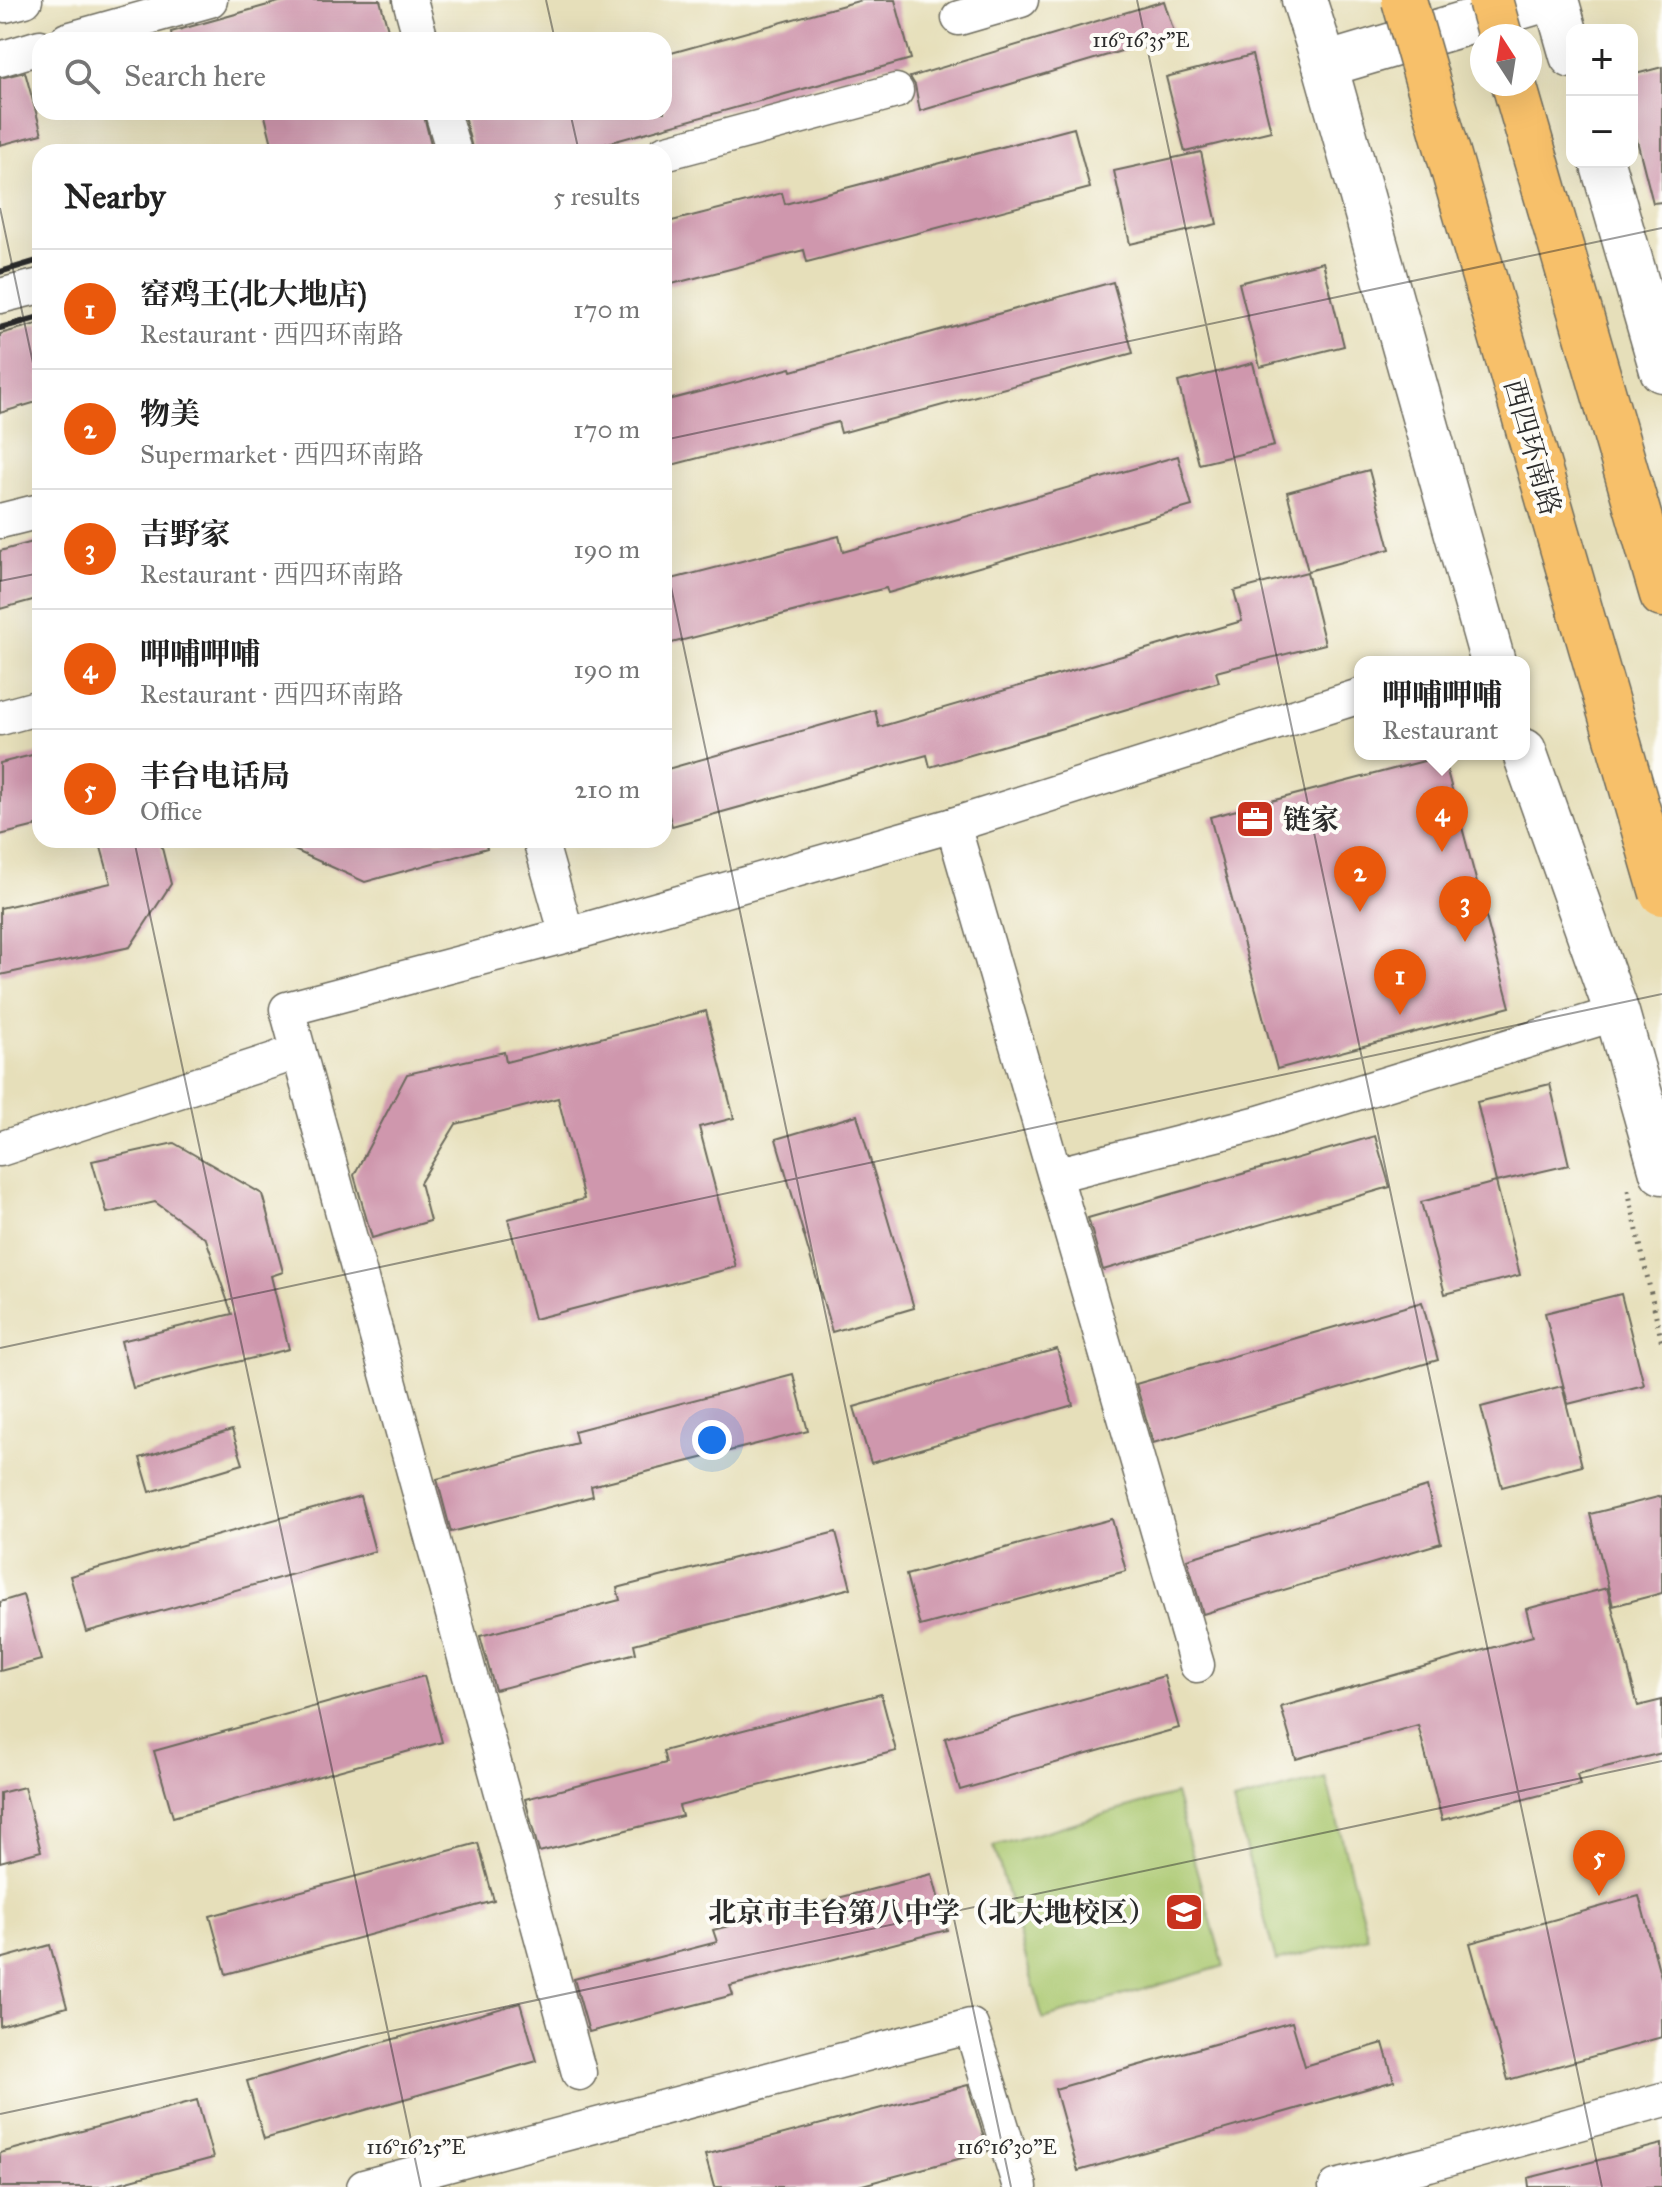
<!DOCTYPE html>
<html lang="en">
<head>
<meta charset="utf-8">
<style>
  body { margin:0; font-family:"IM FELL Great Primer","Noto Serif SC",serif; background:#f6f6f6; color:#222 }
  .controls { position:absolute; right:24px; top:24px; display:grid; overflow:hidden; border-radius:16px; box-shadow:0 8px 32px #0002 }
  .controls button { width:72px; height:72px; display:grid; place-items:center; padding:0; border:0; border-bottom:2px solid #e0e0e0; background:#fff; color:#222; font:40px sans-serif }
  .compass { position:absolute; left:1470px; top:24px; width:72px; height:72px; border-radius:50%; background:#fff; box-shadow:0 8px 32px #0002; rotate:348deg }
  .you { position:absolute; left:712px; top:1440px; width:28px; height:28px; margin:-20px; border:6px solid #fff; border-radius:50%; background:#1a73e8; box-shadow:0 0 0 12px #1a73e833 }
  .badge { display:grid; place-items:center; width:52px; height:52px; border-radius:50%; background:#ea580c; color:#fff; font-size:26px; font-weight:700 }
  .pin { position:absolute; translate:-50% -66px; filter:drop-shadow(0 2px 4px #0008) }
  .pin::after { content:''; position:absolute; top:42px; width:28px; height:24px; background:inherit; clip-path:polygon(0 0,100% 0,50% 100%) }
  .popup { position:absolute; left:1354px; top:656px; width:176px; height:104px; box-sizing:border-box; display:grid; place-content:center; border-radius:16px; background:#fff; filter:drop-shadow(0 2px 6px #0005); font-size:26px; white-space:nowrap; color:#767676 }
  .popup b { font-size:30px; color:#222 }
  .popup::after { content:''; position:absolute; left:50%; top:100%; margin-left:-16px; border:16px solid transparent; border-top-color:#fff }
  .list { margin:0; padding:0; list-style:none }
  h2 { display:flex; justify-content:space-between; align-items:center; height:104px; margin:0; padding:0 32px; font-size:34px }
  h2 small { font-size:26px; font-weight:400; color:#767676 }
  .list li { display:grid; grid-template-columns:52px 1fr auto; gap:24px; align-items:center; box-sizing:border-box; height:120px; padding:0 32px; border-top:2px solid #e0e0e0 }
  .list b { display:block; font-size:30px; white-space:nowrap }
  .list p { margin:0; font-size:26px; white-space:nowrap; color:#767676 }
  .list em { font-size:26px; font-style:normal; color:#767676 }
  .icon { flex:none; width:44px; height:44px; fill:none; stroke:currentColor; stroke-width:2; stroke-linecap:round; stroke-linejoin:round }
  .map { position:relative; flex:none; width:1662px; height:2187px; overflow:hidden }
  .search { position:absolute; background:#fff; box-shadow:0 8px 32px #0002; left:32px; top:32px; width:640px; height:88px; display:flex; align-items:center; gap:20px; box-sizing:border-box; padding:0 28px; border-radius:24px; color:#767676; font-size:30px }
  .panel { position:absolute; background:#fff; box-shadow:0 8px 32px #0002; left:32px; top:144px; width:640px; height:704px; border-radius:24px }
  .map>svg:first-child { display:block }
  .green { fill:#aac86f; stroke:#6a7a4d; stroke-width:2 }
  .building { fill:#cf97ad }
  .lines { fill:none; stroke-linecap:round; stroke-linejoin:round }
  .minor-casing { stroke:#6c6a5d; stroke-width:37 }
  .tertiary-casing { stroke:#6c6a5d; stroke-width:47 }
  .trunk-casing { stroke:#6c6a5d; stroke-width:47 }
  .path { stroke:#6c6a5d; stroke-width:5; stroke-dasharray:2 6; stroke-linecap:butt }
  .minor { stroke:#fff; stroke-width:34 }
  .tertiary { stroke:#fff; stroke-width:44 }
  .trunk { stroke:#f7c06b; stroke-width:44 }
  .rail { stroke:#2b2b2b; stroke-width:6 }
  .trunk-bridge-casing { stroke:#6c6a5d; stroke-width:47; stroke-linecap:butt }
  .trunk-bridge { stroke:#f7c06b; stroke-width:44 }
  .ticks { fill:none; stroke:#2b2b2b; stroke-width:2; stroke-opacity:0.45 }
  .labels { text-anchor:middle; stroke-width:8; stroke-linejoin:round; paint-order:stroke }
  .street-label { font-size:28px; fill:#2b2b2b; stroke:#fdfcf7 }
  .poi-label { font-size:28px; font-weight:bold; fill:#2b2b2b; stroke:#fdfcf7; text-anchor:start }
  .ticks-label { font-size:20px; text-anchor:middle; fill:#2b2b2b; stroke:#fdfcf7; stroke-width:8; stroke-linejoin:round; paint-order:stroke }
</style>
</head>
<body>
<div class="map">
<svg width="1662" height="2187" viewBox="0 0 1662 2187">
  <rect width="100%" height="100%" fill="#fdfcf7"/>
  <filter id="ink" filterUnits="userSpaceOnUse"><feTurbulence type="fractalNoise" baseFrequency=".0125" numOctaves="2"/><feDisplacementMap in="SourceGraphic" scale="16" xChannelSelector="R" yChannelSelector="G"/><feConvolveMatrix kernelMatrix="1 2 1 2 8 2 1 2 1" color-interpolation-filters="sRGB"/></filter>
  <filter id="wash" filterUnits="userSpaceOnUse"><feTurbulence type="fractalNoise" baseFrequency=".006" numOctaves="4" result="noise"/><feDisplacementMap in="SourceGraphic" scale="32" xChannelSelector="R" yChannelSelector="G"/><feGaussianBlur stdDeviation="1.8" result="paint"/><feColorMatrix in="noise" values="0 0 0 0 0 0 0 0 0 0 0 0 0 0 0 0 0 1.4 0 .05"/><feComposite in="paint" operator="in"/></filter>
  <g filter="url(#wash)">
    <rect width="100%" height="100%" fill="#e6dfba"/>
    <!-- green -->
    <g class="green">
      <path d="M1326,1778L1368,1937L1276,1961L1233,1802Z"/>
      <path d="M1175,1794L1224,1966L1043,2019L994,1846Z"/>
    </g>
    <g id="blocks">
      <!-- building -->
      <g class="building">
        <path d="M286,0H380L389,33L364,40H172L171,32Z"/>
        <path d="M862,0H895L911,59L576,152H473L463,112H664V55Z"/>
        <path d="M1164,1L1175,35L920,111L915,85L910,77Z"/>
        <path d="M1252,55L1271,131L1185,152L1166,77Z"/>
        <path d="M1662,67V202L1653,203L1632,121V75Z"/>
        <path d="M25,72L42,134L0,145V78Z"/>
        <path d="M264,112H423L433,152H274Z"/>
        <path d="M1074,128L1090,188L807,262L804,250L664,286V223L782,193L785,204Z"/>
        <path d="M1201,152L1217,224L1130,244L1114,171Z"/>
        <path d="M1323,262L1344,346L1260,367L1239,283Z"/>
        <path d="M1113,282L1133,353L841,433L838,422L664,467V401L791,368L792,371Z"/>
        <path d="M40,323V401L0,413V334Z"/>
        <path d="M1253,363L1274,446L1199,464L1178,382Z"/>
        <path d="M1178,456L1192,506L888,593L886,588L664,645V581L839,536L843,552Z"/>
        <path d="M1369,470L1390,549L1308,571L1287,492Z"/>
        <path d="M40,540V598L0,609V551Z"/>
        <path d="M1307,572L1325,644L1216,672L1219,682L930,767L927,755L672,826L664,797V770L875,710L879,727L1242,621L1234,591Z"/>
        <path d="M40,753V825L0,835V763Z"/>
        <path d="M1443,756L1510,1007L1277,1069L1210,817Z"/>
        <path d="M99,840H160L171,884L130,947L0,975V908L111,883Z"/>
        <path d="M272,840H485L487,848L365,882Z"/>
        <path d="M706,1011L734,1118L699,1127L736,1267L534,1319L508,1219L584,1199L558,1098L456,1124L420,1183L430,1221L372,1238L354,1175L407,1074L504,1052L506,1062Z"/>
        <path d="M1550,1084L1569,1165L1496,1182L1477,1102Z"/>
        <path d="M857,1115L914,1308L832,1332L776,1139Z"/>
        <path d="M1375,1136L1390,1187L1103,1270L1088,1218Z"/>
        <path d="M174,1143L262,1194L283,1272L271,1276L289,1349L133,1388L121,1341L232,1314L206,1239L155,1202L107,1213L92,1161Z"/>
        <path d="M1496,1182L1520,1275L1445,1294L1421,1202Z"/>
        <path d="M1621,1294L1644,1385L1568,1404L1545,1313Z"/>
        <path d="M1422,1302L1438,1360L1153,1443L1136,1384Z"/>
        <path d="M1057,1349L1073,1405L871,1463L854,1407Z"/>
        <path d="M793,1374L808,1431L591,1486L593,1496L451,1532L437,1479L577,1443L574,1431Z"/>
        <path d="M1562,1386L1582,1466L1502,1487L1481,1407Z"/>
        <path d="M232,1430L243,1464L150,1492L140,1458Z"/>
        <path d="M1427,1487L1441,1543L1203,1614L1187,1559Z"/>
        <path d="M360,1496L375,1551L86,1632L70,1576Z"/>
        <path d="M1662,1496V1593L1613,1606L1590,1514Z"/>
        <path d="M1112,1519L1126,1571L920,1626L906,1575Z"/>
        <path d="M836,1532L851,1588L634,1644L636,1653L495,1690L480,1636L620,1600L617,1588Z"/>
        <path d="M1607,1588L1638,1706L1662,1700V1753L1577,1774L1580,1785L1442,1820L1418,1725L1296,1759L1281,1707L1533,1636L1526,1609Z"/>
        <path d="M23,1595L41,1660L0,1671V1602Z"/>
        <path d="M424,1676L442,1742L173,1817L154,1751Z"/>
        <path d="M1164,1676L1179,1728L960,1790L945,1738Z"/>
        <path d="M881,1694L896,1751L679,1806L682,1816L539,1852L525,1799L666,1763L663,1751Z"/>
        <path d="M24,1787L41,1851L0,1862V1793Z"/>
        <path d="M478,1843L494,1901L226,1974L210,1916Z"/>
        <path d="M932,1874L947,1930L730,1986L733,1995L589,2032L574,1979L717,1942L713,1930Z"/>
        <path d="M1639,1896L1662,1981V2037L1508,2080L1470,1943Z"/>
        <path d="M50,1945L67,2007L0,2026V1959Z"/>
        <path d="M520,2003L537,2061L264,2139L247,2081Z"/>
        <path d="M1292,2022L1305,2066L1383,2043L1394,2081L1078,2171L1055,2089Z"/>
        <path d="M968,2085L988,2151L855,2187H714L705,2155Z"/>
        <path d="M197,2100L213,2158L105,2187H0V2153Z"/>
        <path d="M1662,2144V2187H1529L1528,2178Z"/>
      </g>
    </g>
  </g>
  <g filter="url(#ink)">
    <use href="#blocks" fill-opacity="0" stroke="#6c6a5d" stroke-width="2"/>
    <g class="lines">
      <defs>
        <g id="minor">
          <path d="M410,0L421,40"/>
          <path d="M5,5L25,0"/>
          <path d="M959,18L1021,0"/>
          <path d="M67,40L210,0"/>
          <path d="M0,59L40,47"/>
          <path d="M442,112L454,152"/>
          <path d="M664,153L896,91"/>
          <path d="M0,296L40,286"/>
          <path d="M0,521L40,511"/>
          <path d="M0,718L40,707"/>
          <path d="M953,825L1197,1665"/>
          <path d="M540,840L567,935L287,1009L579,2073"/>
          <path d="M567,935L953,825L1360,696"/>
          <path d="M0,1149L277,1059L298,1050"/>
          <path d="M1055,1175L1259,1123L1617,1013"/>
          <path d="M364,2187L971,2026L1020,2187"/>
          <path d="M1336,2187L1429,2164L1662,2100"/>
        </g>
        <g id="tertiary">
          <path d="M1304,0L1325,65L1493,662"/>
          <path d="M1556,0L1572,56"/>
          <path d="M1325,65L1544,0"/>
          <path d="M1602,162L1662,370"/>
          <path d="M1524,751L1617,1013L1662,1172"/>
        </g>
        <path id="trunk" d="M1514,84L1662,595"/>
      </defs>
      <!-- minor casing -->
      <use href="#minor" class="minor-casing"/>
      <!-- tertiary casing -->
      <use href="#tertiary" class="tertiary-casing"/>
      <!-- trunk casing -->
      <use href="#trunk" class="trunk-casing"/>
      <!-- path -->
      <path class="path" d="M1628,1190L1662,1343"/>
      <!-- minor -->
      <use href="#minor" class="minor"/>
      <!-- tertiary -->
      <use href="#tertiary" class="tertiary"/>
      <!-- trunk -->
      <use href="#trunk" class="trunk"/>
      <!-- rail -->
      <g class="rail">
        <path d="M0,272L40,260"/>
        <path d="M0,328L40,317"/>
      </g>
      <defs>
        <g id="trunk-bridge">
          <path d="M1404,0L1662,893"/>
          <path d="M1490,0L1500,36"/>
        </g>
      </defs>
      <!-- trunk-bridge casing -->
      <use href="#trunk-bridge" class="trunk-bridge-casing"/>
      <!-- trunk-bridge -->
      <use href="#trunk-bridge" class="trunk-bridge"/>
    </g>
  </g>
  <!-- ticks -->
  <path class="ticks" d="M546,0L555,40M1137,0L1602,2187M570,112L579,152M0,208L40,396M664,440L1662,228M664,554L1011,2187M0,581L40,573M134,840L421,2187M0,1348L1662,994M0,2114L1662,1761"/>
  <!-- icons -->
  <defs>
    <symbol id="office-square" viewBox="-11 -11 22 22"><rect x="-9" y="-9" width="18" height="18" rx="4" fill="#c8321e" stroke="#fdfcf7"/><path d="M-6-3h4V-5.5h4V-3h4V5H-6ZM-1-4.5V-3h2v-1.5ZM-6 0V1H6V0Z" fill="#fff"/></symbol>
    <symbol id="school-square" viewBox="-11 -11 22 22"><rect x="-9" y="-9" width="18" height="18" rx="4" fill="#c8321e" stroke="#fdfcf7"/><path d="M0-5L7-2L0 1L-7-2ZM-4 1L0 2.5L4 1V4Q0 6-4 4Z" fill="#fff"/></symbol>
  </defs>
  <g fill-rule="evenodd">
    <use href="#office-square" x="1233" y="797" width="44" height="44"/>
    <use href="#school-square" x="1162" y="1890" width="44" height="44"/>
  </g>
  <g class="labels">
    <!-- street labels -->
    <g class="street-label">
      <text transform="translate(1533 447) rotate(74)" y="10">西四环南路</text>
    </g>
    <!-- poi labels -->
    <g class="poi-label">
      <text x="1283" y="829">链家</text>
      <text x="1156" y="1922" text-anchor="end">北京市丰台第八中学（北大地校区）</text>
    </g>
  </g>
  <g class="ticks-label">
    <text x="1141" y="47">116°16'35"E</text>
    <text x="416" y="2154">116°16'25"E</text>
    <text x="1007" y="2154">116°16'30"E</text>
  </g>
</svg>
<div class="controls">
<button>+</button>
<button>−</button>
</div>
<svg class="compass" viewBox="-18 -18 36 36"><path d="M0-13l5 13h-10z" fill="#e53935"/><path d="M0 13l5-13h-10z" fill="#767676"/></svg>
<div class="you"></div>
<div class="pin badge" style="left:1400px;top:1015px">1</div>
<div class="pin badge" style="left:1360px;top:912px">2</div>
<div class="pin badge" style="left:1465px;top:942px">3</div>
<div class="pin badge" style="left:1442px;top:852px">4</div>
<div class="popup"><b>呷哺呷哺</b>Restaurant</div>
<div class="pin badge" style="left:1599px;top:1896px">5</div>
<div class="search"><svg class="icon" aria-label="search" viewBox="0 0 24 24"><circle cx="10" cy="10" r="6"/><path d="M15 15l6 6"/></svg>Search here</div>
<section class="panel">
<h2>Nearby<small>5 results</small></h2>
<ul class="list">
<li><span class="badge">1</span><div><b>窑鸡王(北大地店)</b><p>Restaurant · 西四环南路</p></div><em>170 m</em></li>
<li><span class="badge">2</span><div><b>物美</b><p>Supermarket · 西四环南路</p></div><em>170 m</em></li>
<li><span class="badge">3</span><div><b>吉野家</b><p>Restaurant · 西四环南路</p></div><em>190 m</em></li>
<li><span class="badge">4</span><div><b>呷哺呷哺</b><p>Restaurant · 西四环南路</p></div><em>190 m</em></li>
<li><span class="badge">5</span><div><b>丰台电话局</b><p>Office</p></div><em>210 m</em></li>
</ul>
</section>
</div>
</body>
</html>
